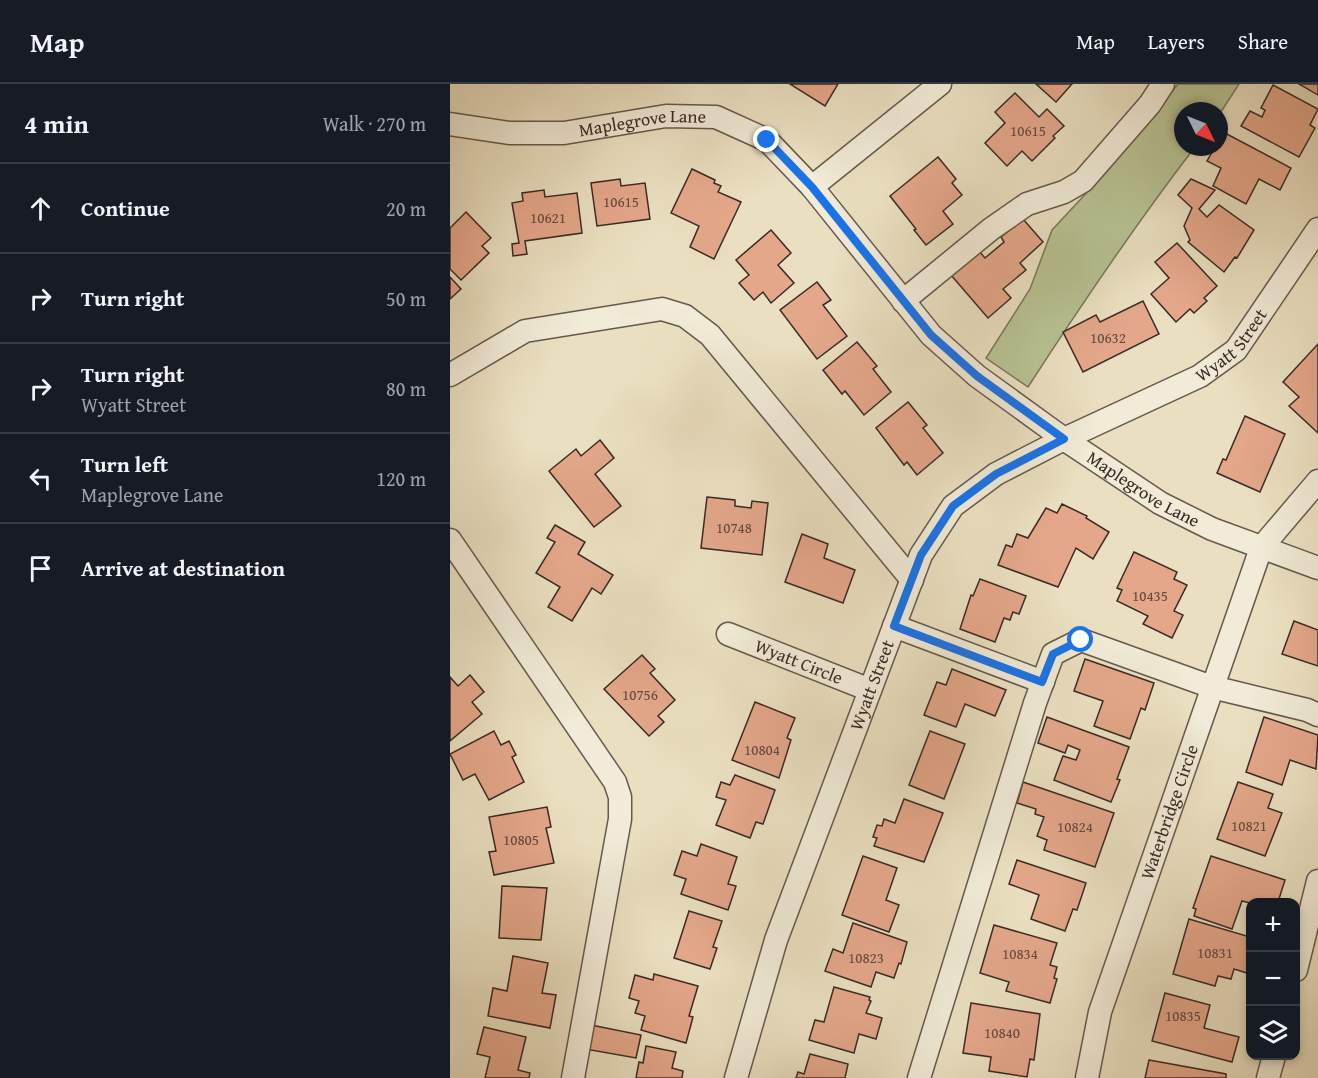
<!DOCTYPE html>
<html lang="en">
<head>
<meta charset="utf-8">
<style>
  body { margin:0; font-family:"Gentium Book Plus",serif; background:#20242c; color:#f1f3f6 }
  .controls { position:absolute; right:18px; bottom:18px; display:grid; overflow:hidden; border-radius:12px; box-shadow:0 3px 9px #0003 }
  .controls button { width:54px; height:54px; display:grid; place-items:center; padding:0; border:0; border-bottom:2px solid #363941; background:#171b24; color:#f1f3f6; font:30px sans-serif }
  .compass { position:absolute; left:724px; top:18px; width:54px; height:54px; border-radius:50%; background:#171b24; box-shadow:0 3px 9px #0003; rotate:133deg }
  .stop { position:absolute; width:18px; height:18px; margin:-14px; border:4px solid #1a73e8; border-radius:50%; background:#fff }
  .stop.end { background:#1a73e8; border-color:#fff; box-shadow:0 2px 6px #0008 }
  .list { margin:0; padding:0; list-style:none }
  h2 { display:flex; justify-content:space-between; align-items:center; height:78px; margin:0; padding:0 24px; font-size:26px }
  h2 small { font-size:20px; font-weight:400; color:#9ea1a6 }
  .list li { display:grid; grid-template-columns:39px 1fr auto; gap:18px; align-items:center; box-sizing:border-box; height:90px; padding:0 24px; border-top:2px solid #363941 }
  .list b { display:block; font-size:22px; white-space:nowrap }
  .list p { margin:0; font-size:20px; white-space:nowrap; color:#9ea1a6 }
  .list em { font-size:20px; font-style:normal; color:#9ea1a6 }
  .icon { flex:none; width:33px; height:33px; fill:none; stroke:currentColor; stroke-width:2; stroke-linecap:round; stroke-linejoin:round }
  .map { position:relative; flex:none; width:868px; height:994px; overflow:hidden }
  header { display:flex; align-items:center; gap:36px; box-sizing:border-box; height:84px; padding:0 30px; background:#171b24; border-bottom:2px solid #363941 }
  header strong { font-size:28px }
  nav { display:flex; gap:33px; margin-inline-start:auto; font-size:21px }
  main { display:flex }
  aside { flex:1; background:#171b24 }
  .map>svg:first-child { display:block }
  .green { fill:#b8c292; stroke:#79765c; stroke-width:1.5 }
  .building { fill:#e4a78a; stroke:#3a2a25; stroke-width:1.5 }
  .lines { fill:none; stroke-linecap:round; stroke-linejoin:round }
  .minor-casing { stroke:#66584c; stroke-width:25 }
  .minor { stroke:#f1ebd7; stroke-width:22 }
  .route { stroke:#1a73e8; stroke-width:8 }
  .labels { text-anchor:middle; stroke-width:5; stroke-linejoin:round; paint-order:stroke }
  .number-label { font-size:15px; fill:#64493e }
  .street-label { font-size:18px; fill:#3a2a25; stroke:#f1ebd7 }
</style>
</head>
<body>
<header>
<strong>Map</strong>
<nav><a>Map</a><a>Layers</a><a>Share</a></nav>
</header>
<main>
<aside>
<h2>4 min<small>Walk · 270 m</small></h2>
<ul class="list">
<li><svg class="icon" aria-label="ahead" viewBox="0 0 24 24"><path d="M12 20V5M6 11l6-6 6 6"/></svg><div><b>Continue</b></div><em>20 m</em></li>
<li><svg class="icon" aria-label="right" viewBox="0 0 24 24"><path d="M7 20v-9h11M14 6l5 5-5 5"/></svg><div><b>Turn right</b></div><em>50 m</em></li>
<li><svg class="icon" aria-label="right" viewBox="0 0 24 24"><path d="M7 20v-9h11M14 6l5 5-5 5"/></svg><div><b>Turn right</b><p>Wyatt Street</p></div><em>80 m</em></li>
<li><svg class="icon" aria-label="left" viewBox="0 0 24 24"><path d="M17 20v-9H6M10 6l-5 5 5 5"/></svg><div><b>Turn left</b><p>Maplegrove Lane</p></div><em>120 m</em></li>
<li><svg class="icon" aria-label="arrive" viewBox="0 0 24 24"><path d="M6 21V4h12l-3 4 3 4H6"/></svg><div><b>Arrive at destination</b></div></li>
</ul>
</aside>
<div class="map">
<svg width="868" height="994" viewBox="0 0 868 994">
  <rect width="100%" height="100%" fill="#eae0c1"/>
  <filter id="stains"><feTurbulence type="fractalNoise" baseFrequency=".00333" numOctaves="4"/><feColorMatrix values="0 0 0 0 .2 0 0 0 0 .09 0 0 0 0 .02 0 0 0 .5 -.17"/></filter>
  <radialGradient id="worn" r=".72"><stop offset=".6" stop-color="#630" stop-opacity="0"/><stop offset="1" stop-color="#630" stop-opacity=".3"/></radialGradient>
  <!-- green -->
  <path class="green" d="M728,0H789L769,31V27H733V63H745C685,141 631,221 578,303L536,274L580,205L602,146L657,87Z"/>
  <!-- building -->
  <g class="building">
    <path d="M340,0H388L375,22Z"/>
    <path d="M586,0H622L606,18Z"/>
    <path d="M849,0H868V11Z"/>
    <path d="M823,1L868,25L860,41L865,44L849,73L791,42L800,27L812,33L815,26L811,24Z"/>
    <path d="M565,9L589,33L597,25L614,42L603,52L605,54L582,77L572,67L557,82L535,59L555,39L545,28Z"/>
    <path d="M773,48L841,84L830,106L809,95L796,120L763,102L771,84L757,77L765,63H769V55Z"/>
    <path d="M488,73L506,95L502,99L512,111L493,127L503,140L476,161L464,146L466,145L440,112Z"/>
    <path d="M242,85L265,96L264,99L271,102L268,108L291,118L264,175L240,163L249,142L221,129Z"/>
    <path d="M170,95L171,102L195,99L200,135L147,142L141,99Z"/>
    <path d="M741,95L765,106L749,125L757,133L769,121L804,146L787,174L785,173L774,188L738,158L740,156L734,142L742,124L728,111Z"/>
    <path d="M94,106L95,113L127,109L132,149L75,157L77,170L63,172L62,160L69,159L62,119L73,117L72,109Z"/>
    <path d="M16,128L41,154L32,162L39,169L11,196L0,185V144Z"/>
    <path d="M573,135L593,158L570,179L576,186L553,205L561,214L538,234L501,191L529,167L535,174L554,158L551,153Z"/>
    <path d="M321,146L341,169L328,181L344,199L321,219L313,208L304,216L289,199L299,191L286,176Z"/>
    <path d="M727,159L767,202L754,214L757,217L744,229L740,225L726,238L701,210L719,194L705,178Z"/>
    <path d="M0,193L11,205L0,215Z"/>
    <path d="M367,198L381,216L373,221L397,252L367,275L330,226Z"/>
    <path d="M693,217L709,250L633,288L613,248L646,231L650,238Z"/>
    <path d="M407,258L427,282L423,285L441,308L414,331L395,307L392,310L373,286Z"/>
    <path d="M868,260V349L839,322L849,313L833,298Z"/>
    <path d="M458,318L477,341L473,344L493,369L467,391L457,378L454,381L426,344Z"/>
    <path d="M795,332L835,350L810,408L767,389L773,375L776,376Z"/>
    <path d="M150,356L164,374L145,390L171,422L144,443L99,387L126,365L131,372Z"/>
    <path d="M257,413L285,416V422L301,424L302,417L318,419L312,471L251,464Z"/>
    <path d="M612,420L637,432L636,434L659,448L643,475L626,464L608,503L548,481L556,461L562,463L567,450L578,454L596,424L607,429Z"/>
    <path d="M105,441L135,458L128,470L163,491L151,510L142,504L122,537L98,523L110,503L86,489L105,458L97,454Z"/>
    <path d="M352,450L378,460L374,474L405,486L393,519L335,498Z"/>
    <path d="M684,468L727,488L724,495L737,501L724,527L733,531L722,554L693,540L698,532L667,517L672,506L667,504Z"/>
    <path d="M530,495L576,512L569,530L563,528L560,536L554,534L545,558L510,545L521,511L523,512Z"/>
    <path d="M844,537L868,546V582L832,570Z"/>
    <path d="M192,571L205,585L200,589L225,616L208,632L214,638L199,652L154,605Z"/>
    <path d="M635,575L704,599L695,626L691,624L680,655L644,642L653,617L624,607Z"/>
    <path d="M502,585L556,606L545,632L515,620L506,643L474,631L487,598L496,601Z"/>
    <path d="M20,591L34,608L22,618L32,630L0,657V593L8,602Z"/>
    <path d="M305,618L345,634L337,654L341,656L329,694L282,676Z"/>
    <path d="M597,633L679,663L667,695L670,696L661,718L604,696L613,672L626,676L630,666L618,661L615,669L588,659Z"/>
    <path d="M814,633L868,651L866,685L840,676L832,701L796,688Z"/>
    <path d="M44,647L51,661L59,657L66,671L62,673L74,698L39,716L25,690L13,696L0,670Z"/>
    <path d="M480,647L515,660L494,715L459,701Z"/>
    <path d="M285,691L325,706L313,740L306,738L300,754L266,741L276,716L266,713L271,698L280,701Z"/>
    <path d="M573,698L664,729L645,783L594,766L597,756L587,752L594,733L585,730L586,725L567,719Z"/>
    <path d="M788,698L823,710L818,724L832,729L815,772L767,755Z"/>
    <path d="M454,715L493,729L474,778L424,762L427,754L423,753L427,741L432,742L434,735L445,739Z"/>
    <path d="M97,723L101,743L96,744L104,779L44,791L39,768L46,767L39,733Z"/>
    <path d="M251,760L287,773L278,800L286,802L278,826L231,810L236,795L224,791L232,767L247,772Z"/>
    <path d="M413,772L447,784L436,816L449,821L439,848L392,831Z"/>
    <path d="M761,772L835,796L828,818L800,819L792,817L782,845L744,832L746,825L743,824Z"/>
    <path d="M567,776L636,799L627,826L623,825L615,847L581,835L589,811L559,800Z"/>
    <path d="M52,802L97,804L91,856L49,854Z"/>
    <path d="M239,827L272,837L263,863L267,864L260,885L224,874Z"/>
    <path d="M739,835L800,853V890L784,885L781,895L768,892L765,902L723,890Z"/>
    <path d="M403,839L457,858L451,880L449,879L444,894L426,888L421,903L375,887L383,865L393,869Z"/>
    <path d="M544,841L607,859L600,881L607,883L604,894L607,895L600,919L556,907L559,898L530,889Z"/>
    <path d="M63,872L98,879L92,909L106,911L100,944L38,932L43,904L57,907Z"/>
    <path d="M204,890L248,902L239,932L243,933L236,959L191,946L195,932L185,929L189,917L179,914L185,891L203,896Z"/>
    <path d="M384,903L420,913L419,916L421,917L416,929L432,934L426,955L409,950L404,969L359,956L365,936L374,938Z"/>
    <path d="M715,909L760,921L754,944L789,953L782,978L702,957Z"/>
    <path d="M521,919L590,930L584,976L580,975L577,993L539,987L541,973L513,969Z"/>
    <path d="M141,941L191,951L186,974L135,965Z"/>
    <path d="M34,943L76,953L68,986L80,989L79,994H35L40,973L27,970Z"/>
    <path d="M196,962L226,968L222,984L233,987L232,994H186L189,978L193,979Z"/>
    <path d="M360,970L398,980L395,994H346L348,988L354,990Z"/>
    <path d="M699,976L776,990V994H695Z"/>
  </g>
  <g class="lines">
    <defs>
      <g id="minor">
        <path id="s1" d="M0,40L59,49H114L216,32L266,33L317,56L362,103L481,251L527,292L614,355L710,419L762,445L868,484"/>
        <path d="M362,103L490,0"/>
        <path d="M453,217L541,145L577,120L614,108L633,97L700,20L713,0"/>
        <path d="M0,291L75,247L212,225L235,232L260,251L462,496"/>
        <path d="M0,456L165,698L170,713V735L123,994"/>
        <path d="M444,542L593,598"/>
        <path id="s2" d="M278,550L420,606"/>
        <path d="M846,886L868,797"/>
        <path id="s3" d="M286,994L326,856L471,471L503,422L546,390L614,355L750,292L786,266L868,145"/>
        <path d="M469,994L585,619L603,570L631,556L762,603L857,626L868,631"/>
        <path id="s4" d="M637,994L650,928L811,464L868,397"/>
        <path d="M818,994L824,972"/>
      </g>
    </defs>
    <!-- minor casing -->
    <use href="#minor" class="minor-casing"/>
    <!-- minor -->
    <use href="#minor" class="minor"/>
  </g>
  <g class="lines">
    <!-- route -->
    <path class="route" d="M317,56L362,103L481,251L527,292L614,355L546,390L503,422L471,471L444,542L592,598L603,570L631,556"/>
  </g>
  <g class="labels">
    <!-- number labels -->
    <g class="number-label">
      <text x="578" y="52">10615</text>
      <text x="171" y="123">10615</text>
      <text x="98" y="139">10621</text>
      <text x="658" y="259">10632</text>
      <text x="284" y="449">10748</text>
      <text x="700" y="517">10435</text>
      <text x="190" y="616">10756</text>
      <text x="312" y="671">10804</text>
      <text x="799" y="747">10821</text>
      <text x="625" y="748">10824</text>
      <text x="71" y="761">10805</text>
      <text x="765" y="874">10831</text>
      <text x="570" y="875">10834</text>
      <text x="416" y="879">10823</text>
      <text x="733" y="937">10835</text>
      <text x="552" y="954">10840</text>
    </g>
    <!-- street labels -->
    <g class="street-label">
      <text dy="6" stroke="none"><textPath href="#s1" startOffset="194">Maplegrove Lane</textPath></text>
      <text dy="6" stroke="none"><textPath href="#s3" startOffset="938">Wyatt Street</textPath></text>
      <text dy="6" stroke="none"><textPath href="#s1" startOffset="842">Maplegrove Lane</textPath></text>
      <text dy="6" stroke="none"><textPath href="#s2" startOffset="76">Wyatt Circle</textPath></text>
      <text dy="6" stroke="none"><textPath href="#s3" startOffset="416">Wyatt Street</textPath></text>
      <text dy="6" stroke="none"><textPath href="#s4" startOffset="279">Waterbridge Circle</textPath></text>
    </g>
  </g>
  <rect width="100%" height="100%" filter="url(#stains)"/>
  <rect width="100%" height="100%" fill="url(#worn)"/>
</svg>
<div class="controls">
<button>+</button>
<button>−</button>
<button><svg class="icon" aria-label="layers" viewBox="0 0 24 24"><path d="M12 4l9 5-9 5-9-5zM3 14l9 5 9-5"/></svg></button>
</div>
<svg class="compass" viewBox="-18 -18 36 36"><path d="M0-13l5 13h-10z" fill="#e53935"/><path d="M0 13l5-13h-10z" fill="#9ea1a6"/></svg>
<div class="stop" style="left:631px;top:556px"></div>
<div class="stop end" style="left:317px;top:56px"></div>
</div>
</main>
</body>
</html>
